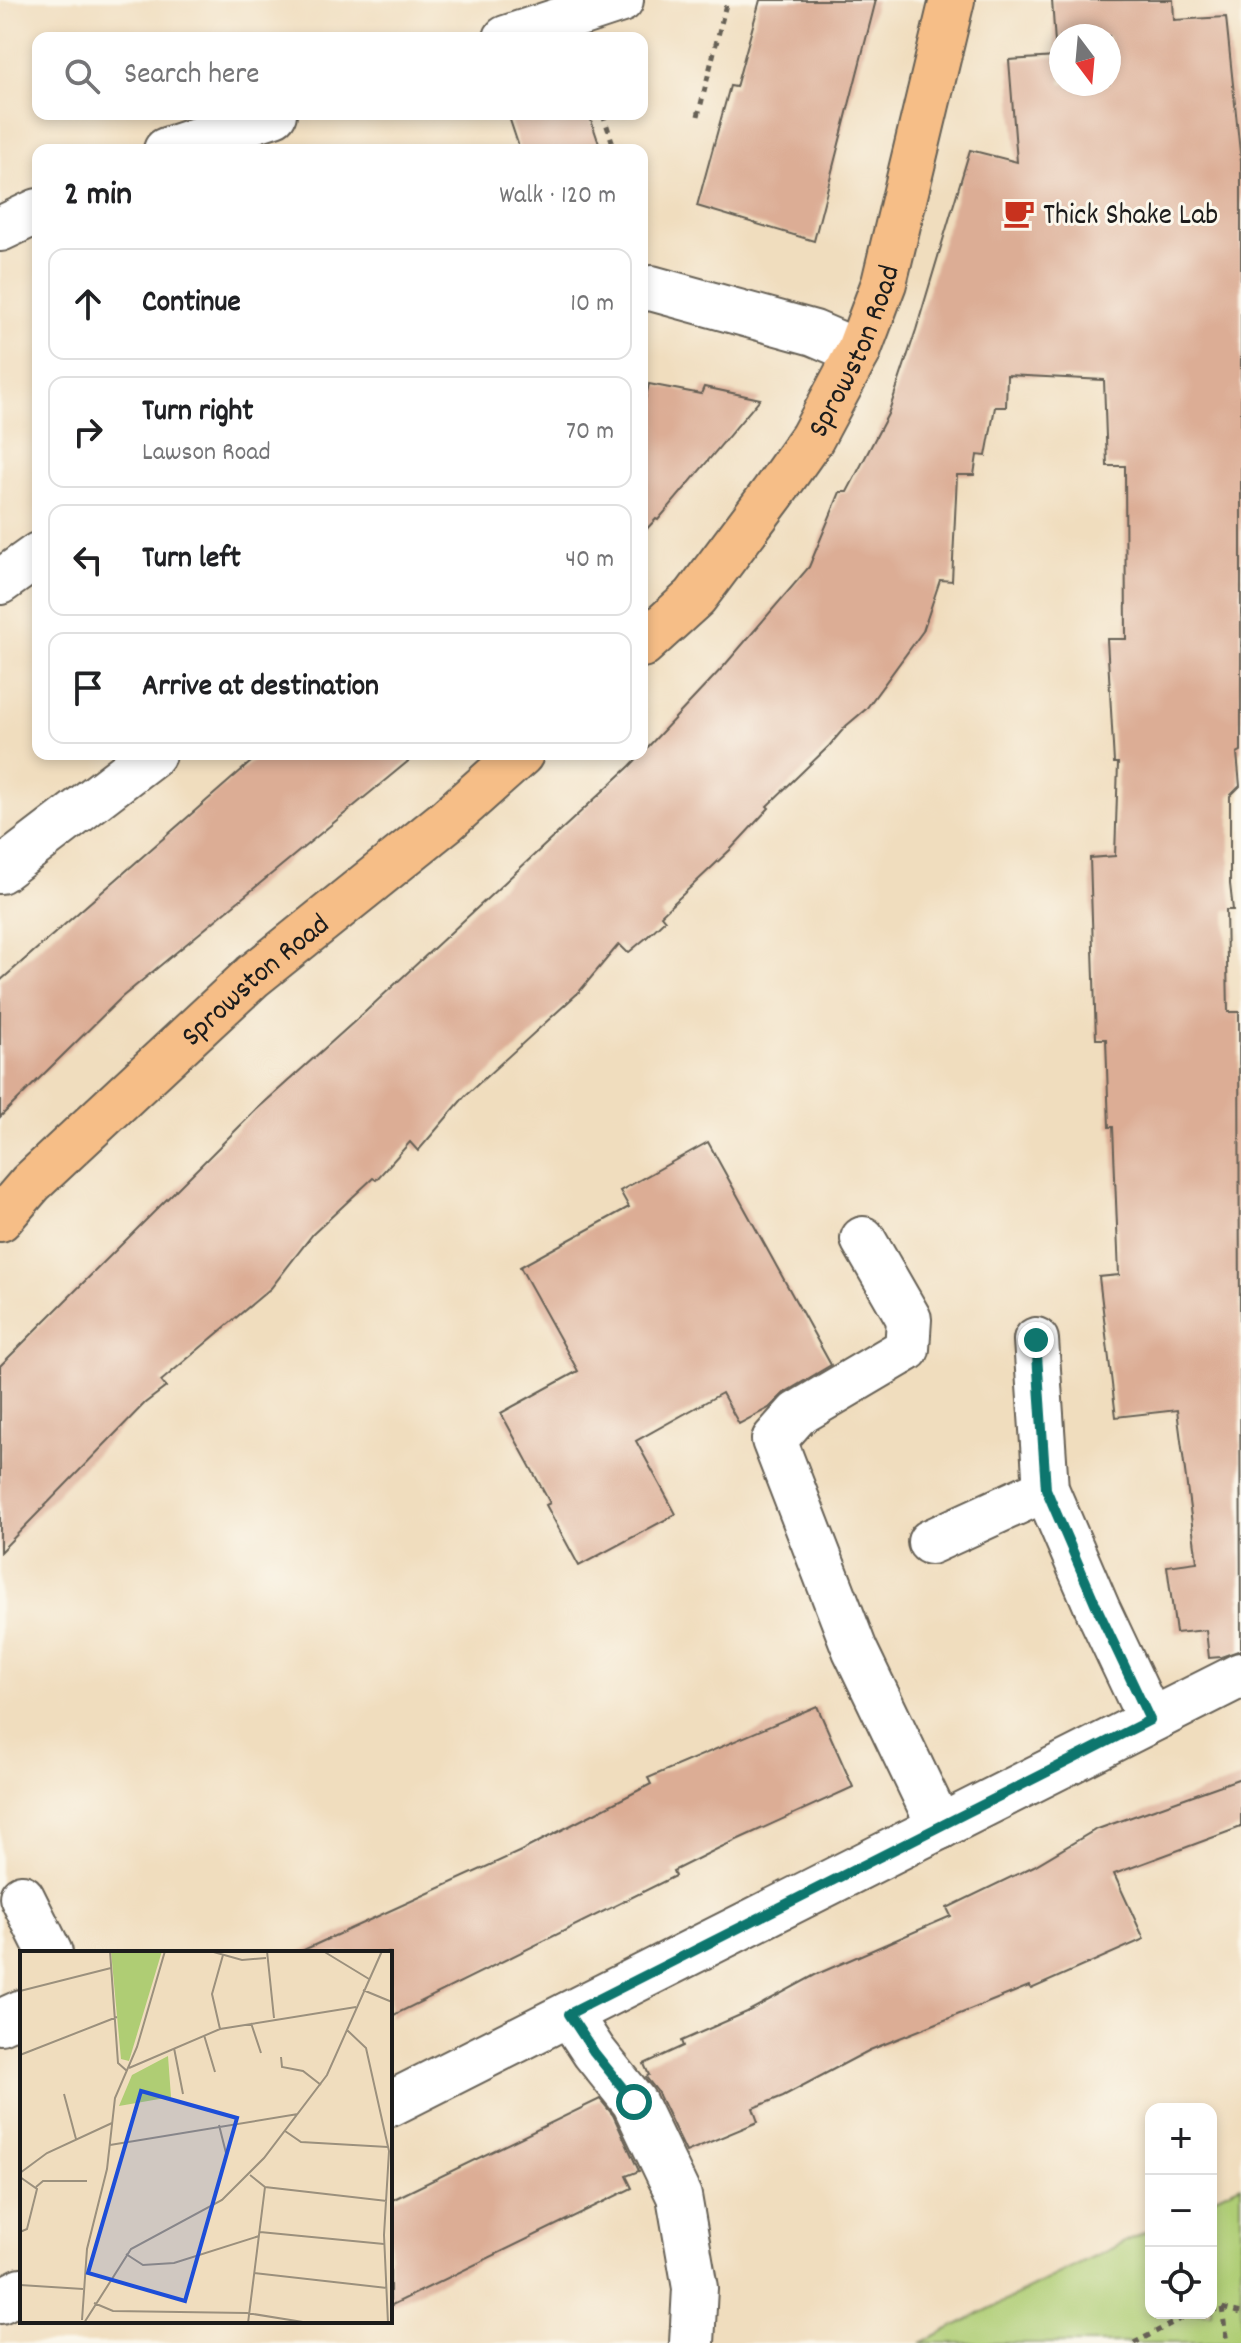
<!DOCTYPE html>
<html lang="en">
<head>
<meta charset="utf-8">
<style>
  body { margin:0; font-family:Dekko,sans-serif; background:#f6f6f6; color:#202124 }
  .controls { position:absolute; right:24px; bottom:24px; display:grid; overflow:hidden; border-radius:16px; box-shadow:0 4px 12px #0003 }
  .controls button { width:72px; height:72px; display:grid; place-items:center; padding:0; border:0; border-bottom:2px solid #e0e0e0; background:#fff; color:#202124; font:40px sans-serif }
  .compass { position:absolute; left:1049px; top:24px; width:72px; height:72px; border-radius:50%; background:#fff; box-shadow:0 4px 12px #0003; rotate:164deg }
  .stop { position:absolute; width:24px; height:24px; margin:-18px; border:6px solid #0f766e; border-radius:50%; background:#fff }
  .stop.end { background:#0f766e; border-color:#fff; box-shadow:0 2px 8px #0008 }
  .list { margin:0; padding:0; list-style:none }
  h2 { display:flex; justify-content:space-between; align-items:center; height:104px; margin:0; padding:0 32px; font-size:34px }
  h2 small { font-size:26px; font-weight:400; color:#757577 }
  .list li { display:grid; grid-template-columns:52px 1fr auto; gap:24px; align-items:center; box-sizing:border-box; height:112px; margin:0 16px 16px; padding:0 16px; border:2px solid #e0e0e0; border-radius:16px }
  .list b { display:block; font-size:30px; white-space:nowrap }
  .list p { margin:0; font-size:26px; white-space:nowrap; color:#757577 }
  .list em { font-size:26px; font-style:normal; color:#757577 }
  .icon { flex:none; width:44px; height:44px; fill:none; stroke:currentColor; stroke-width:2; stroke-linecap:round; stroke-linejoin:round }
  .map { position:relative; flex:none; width:1241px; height:2343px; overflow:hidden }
  .search { position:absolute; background:#fff; box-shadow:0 4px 12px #0003; left:32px; top:32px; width:616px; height:88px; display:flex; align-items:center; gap:20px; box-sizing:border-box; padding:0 28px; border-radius:16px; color:#757577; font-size:30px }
  .panel { position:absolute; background:#fff; box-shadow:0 4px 12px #0003; left:32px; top:144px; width:616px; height:616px; border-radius:16px }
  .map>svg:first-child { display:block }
  .green { fill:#afcd74; stroke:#667448; stroke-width:2 }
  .building { fill:#dcad95; fill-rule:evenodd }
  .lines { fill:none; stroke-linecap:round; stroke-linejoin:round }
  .minor-casing { stroke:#666055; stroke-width:48 }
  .major-casing { stroke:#666055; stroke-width:48 }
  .path { stroke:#666055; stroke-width:5; stroke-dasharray:6 6; stroke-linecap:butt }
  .minor { stroke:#fff; stroke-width:44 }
  .major { stroke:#f6be87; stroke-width:44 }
  .route { stroke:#0f766e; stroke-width:10 }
  .labels { text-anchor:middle; stroke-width:6; stroke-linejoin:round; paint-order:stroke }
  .poi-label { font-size:30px; fill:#1c1c1c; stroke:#fbf7ec; text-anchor:start }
  .street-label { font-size:30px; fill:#1c1c1c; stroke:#fbf7ec }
  .inset-road { fill:none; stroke:#9b907d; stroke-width:2 }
  .view { fill:#1d4ed8; fill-opacity:0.15; stroke:#1d4ed8; stroke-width:4 }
  .inset-edge { fill:none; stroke:#1c1c1c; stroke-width:4 }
</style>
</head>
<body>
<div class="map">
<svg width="1241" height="2343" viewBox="0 0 1241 2343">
  <rect width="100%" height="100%" fill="#fbf7ec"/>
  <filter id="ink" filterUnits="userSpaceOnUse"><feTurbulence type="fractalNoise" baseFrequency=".0125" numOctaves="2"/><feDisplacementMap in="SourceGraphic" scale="16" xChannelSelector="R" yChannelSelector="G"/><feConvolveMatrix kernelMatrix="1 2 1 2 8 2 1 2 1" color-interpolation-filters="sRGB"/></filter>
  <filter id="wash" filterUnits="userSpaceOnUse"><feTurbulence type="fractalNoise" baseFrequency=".006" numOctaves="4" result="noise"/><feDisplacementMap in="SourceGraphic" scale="32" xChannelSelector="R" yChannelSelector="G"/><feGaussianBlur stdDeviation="1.8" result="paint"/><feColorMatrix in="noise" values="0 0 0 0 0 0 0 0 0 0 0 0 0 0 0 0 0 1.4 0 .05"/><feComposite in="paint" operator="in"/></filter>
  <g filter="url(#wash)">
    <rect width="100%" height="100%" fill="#f0ddbe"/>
    <!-- green -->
    <path class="green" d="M1241,2185V2343H920L1151,2229V2313H1211V2199Z"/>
    <g id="blocks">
      <!-- building -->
      <g class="building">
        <path d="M760,0H876L814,241L697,206L730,86L736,87Z"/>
        <path d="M1052,0H1173L1174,20L1226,17L1241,162V751L1237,753L1240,786L1230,796V884L1233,910H1226L1228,1012H1239L1241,1650L1221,1657L1209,1658L1206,1630L1176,1633L1167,1566L1197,1562L1177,1410L1116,1417L1099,1277L1119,1275L1113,1127H1109L1106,1039H1096L1090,858L1115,856L1118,763H1114L1107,639H1126L1125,466H1107L1104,380L1007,375L1006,407H995L986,456L977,455L974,475H957L952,581L940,580L923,631L866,709L846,726L829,746L767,806L769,808L730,850L661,915L665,920L646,938L628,953L619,944L579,992L465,1096L418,1151L410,1142L376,1180L373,1178L313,1234L271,1288L161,1381L166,1387L145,1403L0,1552V1366L256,1110L365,1012L630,766L724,666L809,567L840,492H847L888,414L916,330L970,150L1017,162L1009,60L1056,57ZM1061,36H1109V84H1061Z"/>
        <path d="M508,114H589L601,150H520Z"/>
        <path d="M649,384L701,394L704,387L760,399L658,520L656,519L642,534V412Z"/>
        <path d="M260,754H417L122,997L0,1117V981Z"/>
        <path d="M708,1142L831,1365L784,1393L769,1408L739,1424L722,1393L636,1441L676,1514L579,1566L546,1505L550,1503L501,1413L578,1371L520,1267L629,1207L620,1191Z"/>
        <path d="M817,1706L853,1787L719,1848L673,1871L675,1876L390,2017V1953H297L521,1851L651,1784L648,1778Z"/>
        <path d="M1241,1778V1827L1114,1874L1144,1939L1031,1989L1029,1986L870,2050L783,2096L753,2108L758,2122L686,2152L657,2091L646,2077L649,2075L644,2064L683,2046L681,2041L747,2012L815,1975L951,1916L947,1908L1034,1866L1095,1830Z"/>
        <path d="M600,2099L613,2115L639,2171L626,2176L632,2188L390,2306V2201Z"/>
      </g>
    </g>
  </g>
  <g filter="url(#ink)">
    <use href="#blocks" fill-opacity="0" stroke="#666055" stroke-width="2"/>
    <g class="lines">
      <defs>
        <g id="minor">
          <path d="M506,38L621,0"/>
          <path d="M166,150L274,114"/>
          <path d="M0,229L38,211"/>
          <path d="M642,289L651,288L814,333L858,352"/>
          <path d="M0,582L38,555"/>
          <path d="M0,871L153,754"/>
          <path d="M863,1239L909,1319L907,1349L797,1414L774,1440L855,1650L940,1827"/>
          <path d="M1036,1340L1046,1489L1098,1610L1150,1720"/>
          <path d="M930,1542L1046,1489"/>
          <path d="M22,1897L50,1953"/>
          <path d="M569,2014L594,2052L634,2102L679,2196L695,2288L692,2343"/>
          <path d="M0,2022L22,2012"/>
          <path d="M390,2104L1241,1675"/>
          <path d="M0,2301L22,2290"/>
        </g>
        <g id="major">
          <path id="s1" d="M642,645L695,597L773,493L812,438L858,352L884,283L952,0"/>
          <path id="s2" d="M0,1219L31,1183L253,976L446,821L521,754"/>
        </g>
      </defs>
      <!-- minor casing -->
      <use href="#minor" class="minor-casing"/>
      <!-- major casing -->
      <use href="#major" class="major-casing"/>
      <!-- path -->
      <g class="path">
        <path d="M603,114L615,150"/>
        <path d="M698,116L727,0"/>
        <path d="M1222,2308L1227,2343"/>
        <path d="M1211,2311L1222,2308L1241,2313"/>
        <path d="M1134,2343L1182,2318L1202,2313"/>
      </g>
      <!-- minor -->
      <use href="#minor" class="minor"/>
      <!-- major -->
      <use href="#major" class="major"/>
    </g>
  </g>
  <g class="lines" filter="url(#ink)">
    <!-- route -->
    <path class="route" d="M634,2102L594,2052L569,2014L1150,1720L1098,1610L1046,1489L1036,1340"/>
  </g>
  <!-- icons -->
  <defs>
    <symbol id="cafe-bare" viewBox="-9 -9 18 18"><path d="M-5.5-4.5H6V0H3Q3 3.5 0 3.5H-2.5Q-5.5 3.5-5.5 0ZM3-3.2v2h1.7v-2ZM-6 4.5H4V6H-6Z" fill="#c8321e" stroke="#fbf7ec" stroke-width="2.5" paint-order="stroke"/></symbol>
  </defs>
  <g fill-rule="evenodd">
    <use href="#cafe-bare" x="997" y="191" width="44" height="44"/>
  </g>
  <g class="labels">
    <!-- poi labels -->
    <g class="poi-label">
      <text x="1043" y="223">Thick Shake Lab</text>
    </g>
    <!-- street labels -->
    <g class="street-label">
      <text dy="10" stroke="none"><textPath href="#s1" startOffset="366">Sprowston Road</textPath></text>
      <text dy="10" stroke="none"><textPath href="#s2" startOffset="350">Sprowston Road</textPath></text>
    </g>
  </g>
  <!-- overview -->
  <g transform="translate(20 1951)">
    <rect width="372" height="372" fill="#f0ddbe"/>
    <path d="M91,0H142L109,110L101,108ZM148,105L151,146L99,155L112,124Z" fill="#afcd74"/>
    <path class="inset-road" d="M90,0L98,112L107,120M190,0L222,9L246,7M247,0L254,67M303,0L349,28M343,39L372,51M0,40L91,17M231,72L241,102M200,78L192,43L203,4M327,79L346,97L369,200L364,284L368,372M184,84L195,121M154,97L163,143M0,104L97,66M261,106L262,116L283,120L301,134M109,117L200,78L336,56M44,143L56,188M199,174L206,202M265,180L281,191L368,196M90,194L278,163M0,222L27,202L92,172M230,224L245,236L367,250M0,226L17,238L7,278L0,281M16,236L23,230H67M240,281L364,293M106,303L123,314L154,312L239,285M234,322L367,337M0,334L63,338M74,352L93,360L227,362L289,372M62,369L67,298L87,218L95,147L117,96L145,0M64,372L111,298L202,249L244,207L307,124L362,0M228,372L245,236"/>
    <path class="view" d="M121,140L217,167L165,350L68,322Z"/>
    <rect width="372" height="372" class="inset-edge"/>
  </g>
</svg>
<div class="controls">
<button>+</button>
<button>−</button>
<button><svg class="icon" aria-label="locate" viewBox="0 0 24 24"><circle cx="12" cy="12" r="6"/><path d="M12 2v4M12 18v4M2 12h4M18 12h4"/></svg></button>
</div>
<svg class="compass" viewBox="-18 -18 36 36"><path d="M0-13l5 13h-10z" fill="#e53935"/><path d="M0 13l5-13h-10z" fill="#757577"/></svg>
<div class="stop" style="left:634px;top:2102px"></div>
<div class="stop end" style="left:1036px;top:1340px"></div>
<div class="search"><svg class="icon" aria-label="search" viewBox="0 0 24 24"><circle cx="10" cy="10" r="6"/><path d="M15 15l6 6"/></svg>Search here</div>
<section class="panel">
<h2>2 min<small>Walk · 120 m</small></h2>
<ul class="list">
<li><svg class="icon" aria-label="ahead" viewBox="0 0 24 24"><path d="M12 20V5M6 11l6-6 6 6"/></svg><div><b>Continue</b></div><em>10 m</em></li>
<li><svg class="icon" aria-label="right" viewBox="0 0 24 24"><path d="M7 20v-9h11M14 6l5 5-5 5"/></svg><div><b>Turn right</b><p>Lawson Road</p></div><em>70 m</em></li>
<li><svg class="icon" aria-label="left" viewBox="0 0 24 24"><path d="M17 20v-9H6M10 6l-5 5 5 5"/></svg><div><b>Turn left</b></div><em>40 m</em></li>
<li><svg class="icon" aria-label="arrive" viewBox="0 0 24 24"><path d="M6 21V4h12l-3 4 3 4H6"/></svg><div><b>Arrive at destination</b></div></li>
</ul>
</section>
</div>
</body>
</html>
